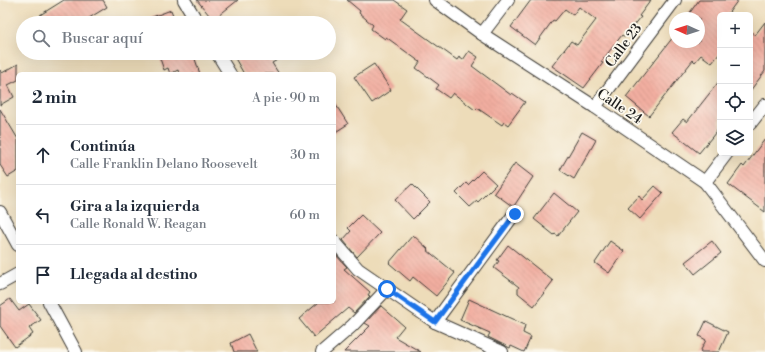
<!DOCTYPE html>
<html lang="es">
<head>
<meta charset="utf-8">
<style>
  body { margin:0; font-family:"Libre Bodoni",serif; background:#f6f6f7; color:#1f2937 }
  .controls { position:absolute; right:12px; top:12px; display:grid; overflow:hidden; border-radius:6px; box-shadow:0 4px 16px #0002 }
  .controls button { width:36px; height:36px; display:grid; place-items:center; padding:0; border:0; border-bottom:1px solid #e0e1e3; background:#fff; color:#1f2937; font:20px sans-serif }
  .compass { position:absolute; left:669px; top:12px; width:36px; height:36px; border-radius:50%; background:#fff; box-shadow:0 4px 16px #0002; rotate:273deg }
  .stop { position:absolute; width:12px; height:12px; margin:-9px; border:3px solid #1a73e8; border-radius:50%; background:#fff }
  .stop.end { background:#1a73e8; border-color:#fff; box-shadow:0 1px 4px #0008 }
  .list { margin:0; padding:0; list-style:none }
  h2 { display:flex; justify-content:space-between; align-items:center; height:52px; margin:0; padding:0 16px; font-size:17px }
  h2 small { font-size:13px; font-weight:400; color:#747a83 }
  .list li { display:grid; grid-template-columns:26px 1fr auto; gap:12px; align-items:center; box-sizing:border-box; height:60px; padding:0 16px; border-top:1px solid #e0e1e3 }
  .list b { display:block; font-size:15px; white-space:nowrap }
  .list p { margin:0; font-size:13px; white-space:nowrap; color:#747a83 }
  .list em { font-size:13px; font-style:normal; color:#747a83 }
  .icon { flex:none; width:22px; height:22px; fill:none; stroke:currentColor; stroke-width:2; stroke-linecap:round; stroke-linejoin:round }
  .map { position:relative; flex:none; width:765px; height:352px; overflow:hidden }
  .search { position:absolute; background:#fff; box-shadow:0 4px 16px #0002; left:16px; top:16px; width:320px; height:44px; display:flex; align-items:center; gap:10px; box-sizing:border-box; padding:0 14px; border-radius:22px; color:#747a83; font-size:15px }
  .panel { position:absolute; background:#fff; box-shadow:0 4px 16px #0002; left:16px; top:72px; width:320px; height:232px; border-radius:6px }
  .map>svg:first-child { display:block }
  .building { fill:url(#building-back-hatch) }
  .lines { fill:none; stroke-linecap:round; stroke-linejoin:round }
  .street-casing { stroke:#3b3934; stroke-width:14 }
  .street { stroke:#fff; stroke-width:12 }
  .route { stroke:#1a73e8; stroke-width:5 }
  .labels { text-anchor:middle; stroke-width:3.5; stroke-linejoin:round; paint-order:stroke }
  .street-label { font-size:14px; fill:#1c1c1c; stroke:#fbf7ec }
</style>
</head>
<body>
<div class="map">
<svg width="765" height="352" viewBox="0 0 765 352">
  <defs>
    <pattern id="building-back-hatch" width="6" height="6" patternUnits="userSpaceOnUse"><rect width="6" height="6" fill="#f2aea0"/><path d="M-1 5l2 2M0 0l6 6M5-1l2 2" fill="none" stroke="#cf9589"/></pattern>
  </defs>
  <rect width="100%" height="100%" fill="#fbf7ec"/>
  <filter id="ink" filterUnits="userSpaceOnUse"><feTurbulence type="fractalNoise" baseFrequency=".025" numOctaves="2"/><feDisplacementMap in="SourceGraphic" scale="8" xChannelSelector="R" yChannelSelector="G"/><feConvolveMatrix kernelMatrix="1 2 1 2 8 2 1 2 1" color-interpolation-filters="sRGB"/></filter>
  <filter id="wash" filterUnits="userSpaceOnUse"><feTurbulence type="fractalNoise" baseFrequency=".012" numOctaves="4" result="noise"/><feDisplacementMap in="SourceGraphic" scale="16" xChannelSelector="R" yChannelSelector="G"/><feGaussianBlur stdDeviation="0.9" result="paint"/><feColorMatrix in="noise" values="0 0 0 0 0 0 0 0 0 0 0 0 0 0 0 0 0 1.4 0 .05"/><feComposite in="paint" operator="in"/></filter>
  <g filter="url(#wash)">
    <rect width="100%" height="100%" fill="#eddcb9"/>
    <g id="blocks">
      <!-- building -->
      <g class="building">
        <path d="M64,0H103L107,7L81,23H45L40,15Z"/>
        <path d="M197,0H238L213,20Z"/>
        <path d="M347,0H394L407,9L400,19L457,60L459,57L463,60L469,51L478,57L472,66L511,95L512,93L525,102L508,125L504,122L502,125L477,108L475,110L453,93L449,98L436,89L439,85L416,68L420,62L386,37L385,39L371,29L373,25L359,13L360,11Z"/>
        <path d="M531,0H651L639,16L641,17L625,37L622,35L601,62L603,63L584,88L552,66L571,41L577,45L596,20L579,7L573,15L565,9L555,21L553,20L535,45L511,27Z"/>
        <path d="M699,0H738L727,15H720V53L712,63L701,55L695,62L693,60L649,116L626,97L674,36L675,42H699V18H686Z"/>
        <path d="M171,10L176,23H139V22Z"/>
        <path d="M765,22V71L750,91V31L755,35Z"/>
        <path d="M158,53H193L200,74H179L178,70L170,74L168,68L164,70Z"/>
        <path d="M232,53H290L272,63L279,74H244Z"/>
        <path d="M18,64V80L8,85L14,97L0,105V70L2,73Z"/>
        <path d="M374,64L391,90L372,103L354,77Z"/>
        <path d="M720,80V127L699,153L672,132L683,119L687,122Z"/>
        <path d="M334,102L348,124L334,133Z"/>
        <path d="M0,109L18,139V171L8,177L0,165Z"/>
        <path d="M582,132L596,140L574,179L560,170Z"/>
        <path d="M765,139V212L728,184L742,165L744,167Z"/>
        <path d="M515,163L533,177L514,206H512L494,193Z"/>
        <path d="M482,171L496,184L478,202L477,201L470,207L456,193L466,183L468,185Z"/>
        <path d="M412,184L430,202L413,219L395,200Z"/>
        <path d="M655,186L663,193L640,219L628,208L639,196L642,200Z"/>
        <path d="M554,193L577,212L558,236L555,234L554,235L534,219Z"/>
        <path d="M361,215L380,233L357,257L343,240L351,231L348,228Z"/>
        <path d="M413,235L428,249L427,250L455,273L436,296L413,277L410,281L389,263Z"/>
        <path d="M610,241L624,251L609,273L595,263Z"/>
        <path d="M712,241L721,253L695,274L685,262Z"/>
        <path d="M508,245L553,281L534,306L518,293V289L519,287L494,268L499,261L497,260Z"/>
        <path d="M334,253L347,267L344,269L370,292L368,295L370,296L354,313L348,308L314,337L299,319L319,302H334Z"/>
        <path d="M10,299L19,311L29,304L41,320L29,328L33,334L15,347L0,326V306Z"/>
        <path d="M469,299L525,325L523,333L531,337L524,352L511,346L510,348L488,337L490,333L460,320Z"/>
        <path d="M381,306L404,326L395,337L421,352H344L370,326L365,323Z"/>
        <path d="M706,321L728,332L719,352H700L706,340L699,336Z"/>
        <path d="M248,334L257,352H234L231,343Z"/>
      </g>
    </g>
  </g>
  <g filter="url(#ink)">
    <use href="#blocks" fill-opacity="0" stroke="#3b3934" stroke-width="1"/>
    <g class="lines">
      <defs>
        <g id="street">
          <path d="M184,0L198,23"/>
          <path d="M435,0L482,34L595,107L705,182L765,261"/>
          <path d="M482,34L508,0"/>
          <path d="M217,53L230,74"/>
          <path d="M595,107L675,0"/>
          <path d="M750,124L765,105"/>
          <path d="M705,182L727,153"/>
          <path d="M0,212L18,245"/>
          <path d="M334,241L358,269L435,322L502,352"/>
          <path d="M0,284L18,274"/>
          <path d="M49,302L76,352"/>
          <path d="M435,322L515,213"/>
          <path d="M322,352L352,326L387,289"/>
        </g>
      </defs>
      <!-- street casing -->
      <use href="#street" class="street-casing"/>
      <!-- street -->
      <use href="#street" class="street"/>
    </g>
  </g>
  <g class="lines" filter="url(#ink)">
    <!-- route -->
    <path class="route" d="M387,289L435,322L515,214"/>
  </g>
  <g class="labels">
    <!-- street labels -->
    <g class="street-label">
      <text transform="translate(623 45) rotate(-53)" y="5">Calle 23</text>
      <text transform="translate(620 106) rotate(34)" y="5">Calle 24</text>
    </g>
  </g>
</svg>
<div class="controls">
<button>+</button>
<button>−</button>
<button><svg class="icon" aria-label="locate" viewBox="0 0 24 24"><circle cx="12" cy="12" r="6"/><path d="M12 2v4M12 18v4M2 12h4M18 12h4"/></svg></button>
<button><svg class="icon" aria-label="layers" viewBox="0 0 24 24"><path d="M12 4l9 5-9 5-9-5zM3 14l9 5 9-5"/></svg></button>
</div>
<svg class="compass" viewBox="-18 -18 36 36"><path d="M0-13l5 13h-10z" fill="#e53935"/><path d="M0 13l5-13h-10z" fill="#747a83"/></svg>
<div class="stop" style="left:387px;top:289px"></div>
<div class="stop end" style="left:515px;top:214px"></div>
<div class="search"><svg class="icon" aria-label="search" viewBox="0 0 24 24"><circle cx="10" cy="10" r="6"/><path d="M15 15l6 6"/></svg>Buscar aquí</div>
<section class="panel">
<h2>2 min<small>A pie · 90 m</small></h2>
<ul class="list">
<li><svg class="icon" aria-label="ahead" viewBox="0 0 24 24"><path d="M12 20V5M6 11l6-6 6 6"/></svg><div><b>Continúa</b><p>Calle Franklin Delano Roosevelt</p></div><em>30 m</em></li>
<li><svg class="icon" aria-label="left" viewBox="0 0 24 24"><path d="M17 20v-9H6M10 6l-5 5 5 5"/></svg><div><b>Gira a la izquierda</b><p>Calle Ronald W. Reagan</p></div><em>60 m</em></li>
<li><svg class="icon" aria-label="arrive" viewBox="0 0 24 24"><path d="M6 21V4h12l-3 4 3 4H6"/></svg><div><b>Llegada al destino</b></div></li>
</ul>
</section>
</div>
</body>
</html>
